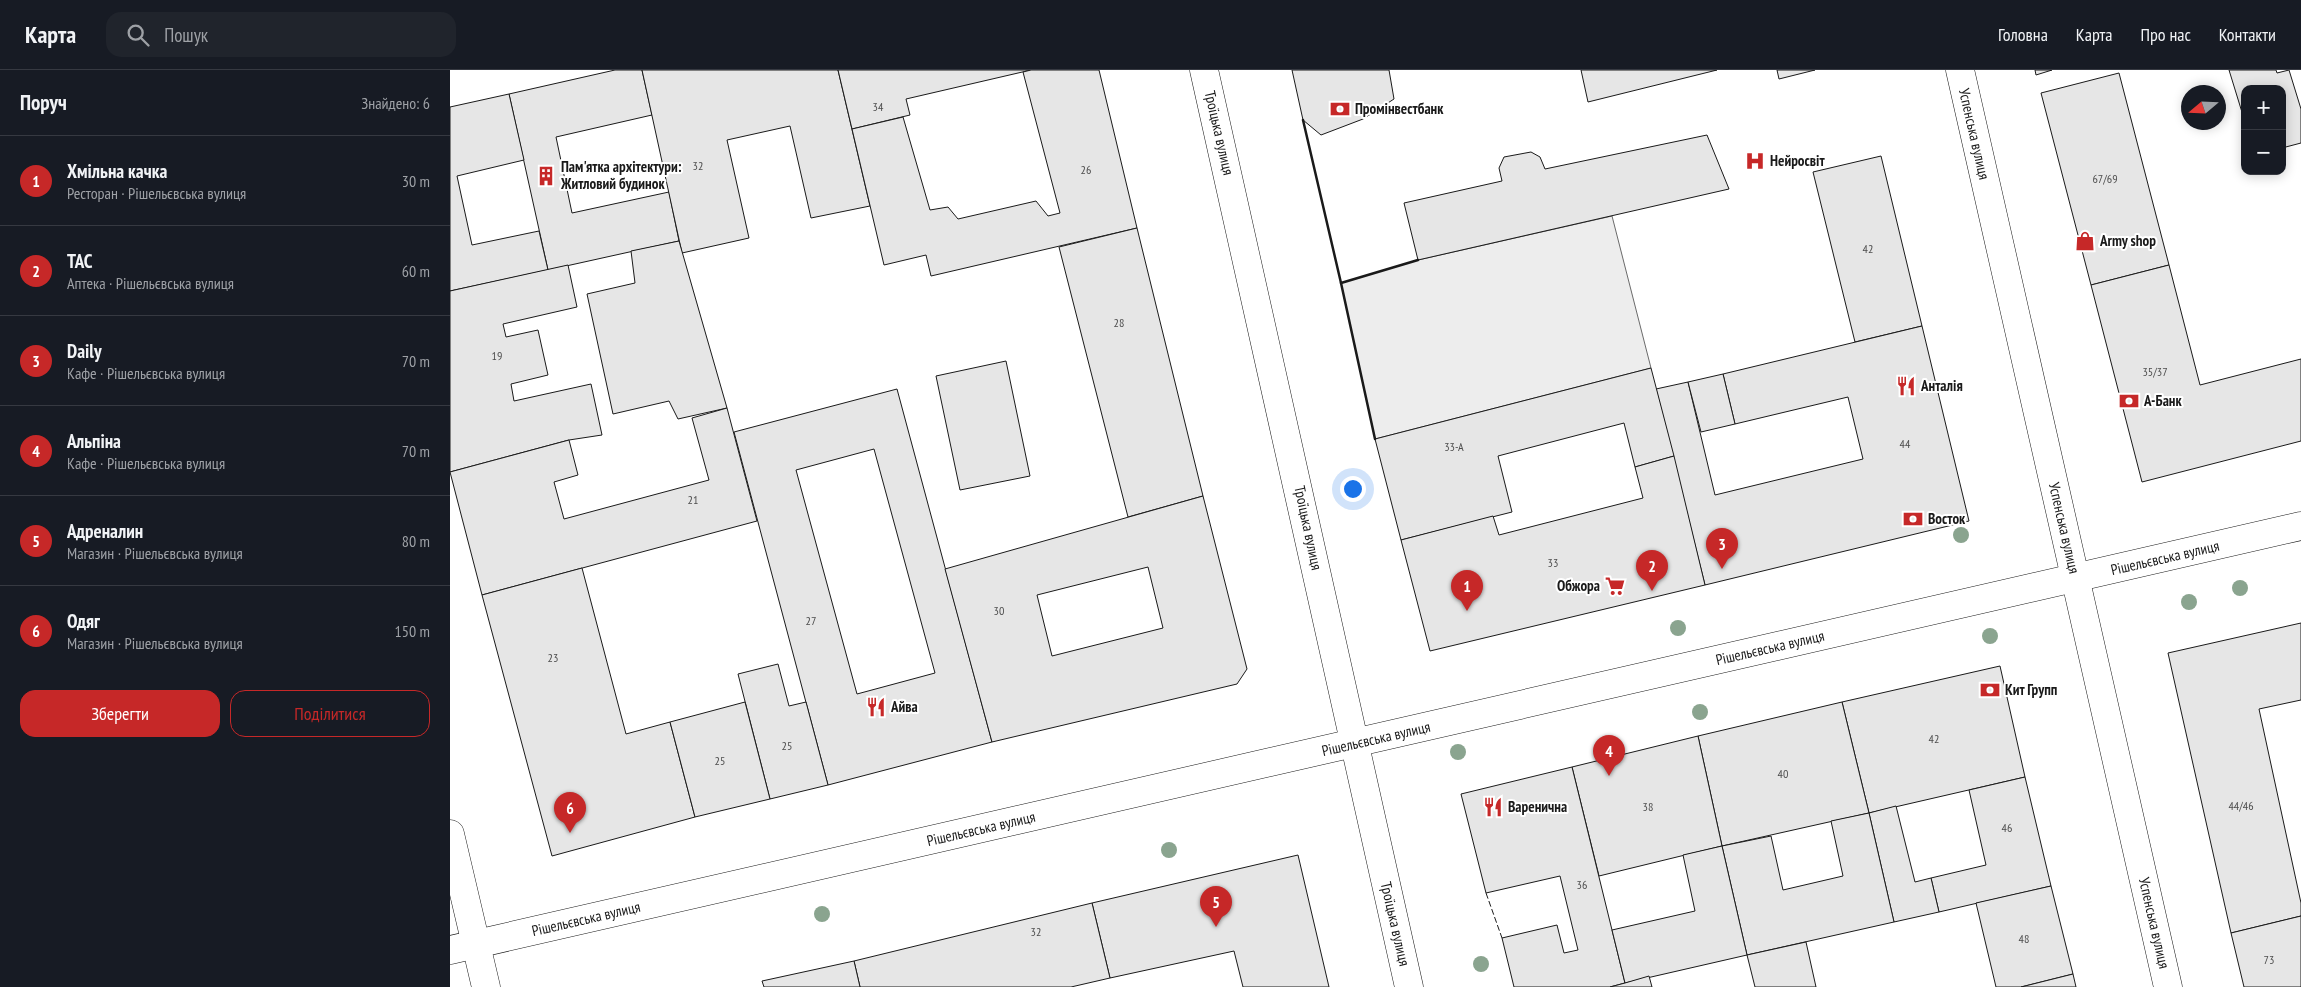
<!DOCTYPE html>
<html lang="uk">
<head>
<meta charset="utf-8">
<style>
  body { margin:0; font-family:"PT Sans Narrow",sans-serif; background:#20242c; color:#f1f3f6 }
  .controls { position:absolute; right:15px; top:15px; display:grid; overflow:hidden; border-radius:10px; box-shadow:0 2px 12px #0003 }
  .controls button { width:45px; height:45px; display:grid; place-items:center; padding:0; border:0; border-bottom:1px solid #363941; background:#171b24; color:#f1f3f6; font:25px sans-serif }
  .compass { position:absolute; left:1731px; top:15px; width:45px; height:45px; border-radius:50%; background:#171b24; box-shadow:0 2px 12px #0003; rotate:251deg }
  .you { position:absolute; left:902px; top:418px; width:18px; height:18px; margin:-12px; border:4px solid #fff; border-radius:50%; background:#1a73e8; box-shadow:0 0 0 8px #1a73e833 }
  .badge { display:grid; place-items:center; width:32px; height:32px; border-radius:50%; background:#c62828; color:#fff; font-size:16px; font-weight:700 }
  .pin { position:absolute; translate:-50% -41px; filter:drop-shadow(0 1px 2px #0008) }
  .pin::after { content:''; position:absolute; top:26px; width:18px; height:15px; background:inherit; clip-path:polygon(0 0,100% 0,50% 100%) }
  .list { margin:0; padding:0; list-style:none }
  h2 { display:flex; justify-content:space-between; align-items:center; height:65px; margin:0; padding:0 20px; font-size:21px }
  h2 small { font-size:16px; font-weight:400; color:#9ea1a6 }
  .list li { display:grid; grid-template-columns:32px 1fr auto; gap:15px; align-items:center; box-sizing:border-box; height:90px; padding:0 20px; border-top:1px solid #363941 }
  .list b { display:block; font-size:19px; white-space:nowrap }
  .list p { margin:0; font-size:16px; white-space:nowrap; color:#9ea1a6 }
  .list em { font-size:16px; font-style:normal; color:#9ea1a6 }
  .actions { display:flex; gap:10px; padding:15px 20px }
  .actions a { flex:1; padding:11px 0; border:1px solid #c62828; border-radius:15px; text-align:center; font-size:18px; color:#c62828 }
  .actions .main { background:#c62828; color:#fff }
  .icon { flex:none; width:28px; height:28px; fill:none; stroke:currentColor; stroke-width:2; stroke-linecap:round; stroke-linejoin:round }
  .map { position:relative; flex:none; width:1851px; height:917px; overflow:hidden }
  header { display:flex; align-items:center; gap:30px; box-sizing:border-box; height:70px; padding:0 25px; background:#171b24; border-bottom:1px solid #363941 }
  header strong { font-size:24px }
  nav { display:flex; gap:28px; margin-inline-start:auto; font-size:18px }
  .search { width:350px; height:45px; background:#20242c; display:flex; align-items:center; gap:12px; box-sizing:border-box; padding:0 18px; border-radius:15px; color:#9ea1a6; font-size:19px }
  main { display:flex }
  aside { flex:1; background:#171b24 }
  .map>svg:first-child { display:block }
  .built { fill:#ededed; stroke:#6a6a6a }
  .building { fill:#e6e6e6; stroke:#1a1a1a; fill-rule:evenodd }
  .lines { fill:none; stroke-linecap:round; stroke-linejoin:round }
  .minor-casing { stroke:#1a1a1a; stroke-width:29 }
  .tertiary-casing { stroke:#1a1a1a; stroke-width:29 }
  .secondary-casing { stroke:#1a1a1a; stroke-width:29 }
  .minor { stroke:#fff; stroke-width:28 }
  .tertiary { stroke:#fff; stroke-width:28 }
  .secondary { stroke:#fff; stroke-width:28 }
  .fence { stroke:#1a1a1a; stroke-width:1; stroke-dasharray:6 2.5; stroke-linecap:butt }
  .wall { stroke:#1a1a1a; stroke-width:2.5 }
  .tree { fill:#8aa48f }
  .labels { text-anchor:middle; stroke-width:4; stroke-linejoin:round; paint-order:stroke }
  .number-label { font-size:12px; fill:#4d4d4d }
  .poi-label { font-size:15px; font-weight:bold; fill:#1a1a1a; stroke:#fff; text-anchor:start }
  .street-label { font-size:15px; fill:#1a1a1a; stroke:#fff }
</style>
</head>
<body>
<header>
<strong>Карта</strong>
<div class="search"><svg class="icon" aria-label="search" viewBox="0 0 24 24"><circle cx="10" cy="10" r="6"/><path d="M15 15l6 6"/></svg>Пошук</div>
<nav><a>Головна</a><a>Карта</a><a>Про нас</a><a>Контакти</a></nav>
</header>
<main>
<aside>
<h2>Поруч<small>Знайдено: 6</small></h2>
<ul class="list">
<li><span class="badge">1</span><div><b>Хмільна качка</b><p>Ресторан · Рішельєвська вулиця</p></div><em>30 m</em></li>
<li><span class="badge">2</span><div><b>ТАС</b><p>Аптека · Рішельєвська вулиця</p></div><em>60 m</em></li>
<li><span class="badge">3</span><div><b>Daily</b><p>Кафе · Рішельєвська вулиця</p></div><em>70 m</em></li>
<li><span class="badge">4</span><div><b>Альпіна</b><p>Кафе · Рішельєвська вулиця</p></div><em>70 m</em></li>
<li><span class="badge">5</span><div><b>Адреналин</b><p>Магазин · Рішельєвська вулиця</p></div><em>80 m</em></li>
<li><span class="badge">6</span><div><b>Одяг</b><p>Магазин · Рішельєвська вулиця</p></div><em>150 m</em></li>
</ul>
<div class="actions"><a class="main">Зберегти</a><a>Поділитися</a></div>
</aside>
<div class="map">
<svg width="1851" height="917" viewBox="0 0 1851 917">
  <rect width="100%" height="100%" fill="#fff"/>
  <!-- built -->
  <path class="built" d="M1162,146L1201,298L925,369L891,213L968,190Z"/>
  <!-- building -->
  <g class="building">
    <path d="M165,0H192L202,45L106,67L122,143L219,122L229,171L98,200L59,24Z"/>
    <path d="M192,0H388L420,136L361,148L340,56L277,70L299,168L232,183Z"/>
    <path d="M388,0H581L456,29L460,45L402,59Z"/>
    <path d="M581,0H649L687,158L481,206L476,185L434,195L402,59L453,47L480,140L498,137L508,149L586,131L598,146L610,143L573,2Z"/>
    <path d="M842,0H939L944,29L913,49L871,65L853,50Z"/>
    <path d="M1131,0H1267L1138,32Z"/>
    <path d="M1327,0H1365L1329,9Z"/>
    <path d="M1585,0H1602L1586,5Z"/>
    <path d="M1779,0H1826L1827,3L1839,0L1851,39V73L1832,78V19H1795V52Z"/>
    <path d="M1669,3L1719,195L1641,215L1591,23Z"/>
    <path d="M59,24L74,90L7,106L22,175L89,161L98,200L0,221V37Z"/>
    <path d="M1257,65L1279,119L968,190L954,133L1052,111L1049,98L1054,87L1081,82L1090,87L1095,99Z"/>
    <path d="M1431,86L1472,256L1405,272L1363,102Z"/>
    <path d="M687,158L753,426L678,447L609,177Z"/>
    <path d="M229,171L277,338L228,349L219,331L163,344L137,224L185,213L181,181Z"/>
    <path d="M118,195L127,237L53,254L56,267L88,260L98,305L61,314L64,331L141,314L152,365L119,370L0,402V221Z"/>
    <path d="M1719,195L1750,315L1851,289V371L1692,412L1641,215Z"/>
    <path d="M1472,256L1519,451L1255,515L1206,319L1238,312L1265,425L1413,389L1398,327L1285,354L1273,304Z"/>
    <path d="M556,291L580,406L510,420L486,306Z"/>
    <path d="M1201,298L1224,386L1185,397L1174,353L1048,386L1062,442L951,470L925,369Z"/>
    <path d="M1273,304L1285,354L1251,362L1238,312Z"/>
    <path d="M447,319L542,672L378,715L284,362ZM424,379L485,603L407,624L346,400Z"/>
    <path d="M277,338L307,451L32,525L0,402L119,370L128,405L104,412L114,449L259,410L242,348Z"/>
    <path d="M1224,386L1255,515L980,581L951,470L1043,446L1049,465L1193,428L1185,397Z"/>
    <path d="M753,426L797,599L787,614L542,672L495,499ZM698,497L713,558L602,586L587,525Z"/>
    <path d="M132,498L176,664L220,652L245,747L102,786L32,525Z"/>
    <path d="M1851,553V630L1809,639L1851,833V846L1781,863L1718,583Z"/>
    <path d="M328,594L339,636L356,632L378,715L320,729L288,604Z"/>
    <path d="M1550,596L1575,707L1419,743L1392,632Z"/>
    <path d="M295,632L320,729L245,747L220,652Z"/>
    <path d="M1392,632L1419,743L1272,776L1248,666Z"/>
    <path d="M1248,666L1272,776L1149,806L1122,697Z"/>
    <path d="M1122,697L1175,913L1160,917H1064L1052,868L1107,855L1114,883L1128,880L1110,806L1036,823L1011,724Z"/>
    <path d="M1575,707L1601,816L1489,842L1481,808L1536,795L1519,720Z"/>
    <path d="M1446,736L1465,812L1481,808L1489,842L1444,852L1419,743Z"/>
    <path d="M1419,743L1444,852L1297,885L1272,776L1321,766L1333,820L1393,806L1381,751Z"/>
    <path d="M1272,776L1297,885L1175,913L1162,860L1245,841L1233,785Z"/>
    <path d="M848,785L879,917H793L784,881L660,908L642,833Z"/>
    <path d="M1601,816L1623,904L1571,917H1546L1526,833Z"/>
    <path d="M642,833L660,908L621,917H410L404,891Z"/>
    <path d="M1851,846V917H1794L1781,863Z"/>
    <path d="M1356,872L1366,917H1305L1297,885Z"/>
    <path d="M404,891L410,917H314L312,911Z"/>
    <path d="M1623,904L1626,917H1571Z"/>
    <path d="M1199,906L1202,917H1160L1175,913Z"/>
  </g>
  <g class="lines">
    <defs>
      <path id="minor" d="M0,764L36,917"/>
      <path id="tertiary" d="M1510,0L1718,917"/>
      <g id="secondary">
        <path d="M754,0L959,917"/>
        <path d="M0,880L1851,456"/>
      </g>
    </defs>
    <!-- minor casing -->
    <use href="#minor" class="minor-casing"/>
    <!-- tertiary casing -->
    <use href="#tertiary" class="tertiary-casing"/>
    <!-- secondary casing -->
    <use href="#secondary" class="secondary-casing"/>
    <!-- minor -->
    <use href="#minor" class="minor"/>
    <!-- tertiary -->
    <use href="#tertiary" class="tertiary"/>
    <!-- secondary -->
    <use href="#secondary" class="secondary"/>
    <!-- fence -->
    <path class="fence" d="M1036,823L1052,868"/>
    <!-- wall -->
    <g class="wall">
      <path d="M853,50L891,213"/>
      <path d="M925,369L891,213L968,190"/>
    </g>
  </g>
  <!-- trees -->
  <g class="tree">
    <circle cx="1511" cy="465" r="8"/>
    <circle cx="1790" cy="518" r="8"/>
    <circle cx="1739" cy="532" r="8"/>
    <circle cx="1228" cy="558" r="8"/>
    <circle cx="1540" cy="566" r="8"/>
    <circle cx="1250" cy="642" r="8"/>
    <circle cx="1008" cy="682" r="8"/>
    <circle cx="719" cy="780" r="8"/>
    <circle cx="372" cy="844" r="8"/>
    <circle cx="1031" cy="894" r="8"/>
  </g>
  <!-- icons -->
  <defs>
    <symbol id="bank-bare" viewBox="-9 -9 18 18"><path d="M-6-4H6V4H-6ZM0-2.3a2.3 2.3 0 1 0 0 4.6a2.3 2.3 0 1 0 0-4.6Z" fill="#c62828" stroke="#fff" stroke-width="2.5" paint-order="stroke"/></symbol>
    <symbol id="hospital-bare" viewBox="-9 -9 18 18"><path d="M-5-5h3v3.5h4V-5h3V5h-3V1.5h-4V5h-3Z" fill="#c62828" stroke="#fff" stroke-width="2.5" paint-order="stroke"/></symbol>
    <symbol id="building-bare" viewBox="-9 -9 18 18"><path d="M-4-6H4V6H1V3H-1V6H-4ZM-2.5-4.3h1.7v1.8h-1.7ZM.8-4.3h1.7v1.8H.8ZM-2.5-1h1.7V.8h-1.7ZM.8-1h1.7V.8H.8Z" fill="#c62828" stroke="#fff" stroke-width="2.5" paint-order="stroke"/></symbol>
    <symbol id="shop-bare" viewBox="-9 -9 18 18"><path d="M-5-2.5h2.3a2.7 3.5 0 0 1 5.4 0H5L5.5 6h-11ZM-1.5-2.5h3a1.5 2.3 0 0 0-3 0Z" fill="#c62828" stroke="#fff" stroke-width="2.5" paint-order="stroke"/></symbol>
    <symbol id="restaurant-bare" viewBox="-9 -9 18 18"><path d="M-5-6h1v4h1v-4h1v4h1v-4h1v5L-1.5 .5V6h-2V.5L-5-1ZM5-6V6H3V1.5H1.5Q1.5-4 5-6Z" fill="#c62828" stroke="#fff" stroke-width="2.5" paint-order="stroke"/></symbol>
    <symbol id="supermarket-bare" viewBox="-9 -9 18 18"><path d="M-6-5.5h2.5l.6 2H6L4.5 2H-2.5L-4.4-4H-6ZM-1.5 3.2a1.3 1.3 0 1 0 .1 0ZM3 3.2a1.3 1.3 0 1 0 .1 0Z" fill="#c62828" stroke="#fff" stroke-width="2.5" paint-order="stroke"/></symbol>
  </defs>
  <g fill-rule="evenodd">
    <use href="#bank-bare" x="876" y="25" width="28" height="28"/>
    <use href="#hospital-bare" x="1291" y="77" width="28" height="28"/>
    <use href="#building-bare" x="82" y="92" width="28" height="28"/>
    <use href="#shop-bare" x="1621" y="157" width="28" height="28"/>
    <use href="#restaurant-bare" x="1442" y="302" width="28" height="28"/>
    <use href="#bank-bare" x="1665" y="317" width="28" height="28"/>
    <use href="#bank-bare" x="1449" y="435" width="28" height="28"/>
    <use href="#supermarket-bare" x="1151" y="502" width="28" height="28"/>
    <use href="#bank-bare" x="1526" y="606" width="28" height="28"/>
    <use href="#restaurant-bare" x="412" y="623" width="28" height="28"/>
    <use href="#restaurant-bare" x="1029" y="723" width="28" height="28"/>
  </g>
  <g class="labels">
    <!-- number labels -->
    <g class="number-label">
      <text x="428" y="41">34</text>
      <text x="248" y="100">32</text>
      <text x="636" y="104">26</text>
      <text x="1655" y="113">67/69</text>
      <text x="1418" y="183">42</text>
      <text x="669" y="257">28</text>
      <text x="47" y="290">19</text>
      <text x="1705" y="306">35/37</text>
      <text x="1455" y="378">44</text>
      <text x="1004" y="381">33-А</text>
      <text x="243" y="434">21</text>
      <text x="1103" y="497">33</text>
      <text x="549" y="545">30</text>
      <text x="361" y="555">27</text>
      <text x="103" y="592">23</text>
      <text x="1484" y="673">42</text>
      <text x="337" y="680">25</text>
      <text x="270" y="695">25</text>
      <text x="1333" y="708">40</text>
      <text x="1791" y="740">44/46</text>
      <text x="1198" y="741">38</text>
      <text x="1557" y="762">46</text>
      <text x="1132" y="819">36</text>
      <text x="586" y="866">32</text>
      <text x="1574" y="873">48</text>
      <text x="1819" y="894">73</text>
    </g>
    <!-- poi labels -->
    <g class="poi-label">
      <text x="905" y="44">Промінвестбанк</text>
      <text x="1320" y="96">Нейросвіт</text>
      <text x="111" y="102">Пам'ятка архітектури:<tspan x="111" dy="17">Житловий будинок</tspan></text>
      <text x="1650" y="176">Army shop</text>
      <text x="1471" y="321">Анталія</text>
      <text x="1694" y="336">А-Банк</text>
      <text x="1478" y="454">Восток</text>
      <text x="1150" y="521" text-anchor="end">Обжора</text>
      <text x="1555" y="625">Кит Групп</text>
      <text x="441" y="642">Айва</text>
      <text x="1058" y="742">Варенична</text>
    </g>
    <!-- street labels -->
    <g class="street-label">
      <text transform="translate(769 63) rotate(77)" y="5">Троїцька вулиця</text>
      <text transform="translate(1524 64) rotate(77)" y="5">Успенська вулиця</text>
      <text transform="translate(858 458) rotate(78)" y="5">Троїцька вулиця</text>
      <text transform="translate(1614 458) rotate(77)" y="5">Успенська вулиця</text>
      <text transform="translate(1715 488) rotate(-13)" y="5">Рішельєвська вулиця</text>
      <text transform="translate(1320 578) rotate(-13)" y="5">Рішельєвська вулиця</text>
      <text transform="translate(926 669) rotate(-13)" y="5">Рішельєвська вулиця</text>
      <text transform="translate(531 759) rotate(-13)" y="5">Рішельєвська вулиця</text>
      <text transform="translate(136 849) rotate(-13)" y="5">Рішельєвська вулиця</text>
      <text transform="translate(1704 853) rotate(77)" y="5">Успенська вулиця</text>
      <text transform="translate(945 854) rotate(77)" y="5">Троїцька вулиця</text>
    </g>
  </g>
</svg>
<div class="controls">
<button>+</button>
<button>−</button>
</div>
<svg class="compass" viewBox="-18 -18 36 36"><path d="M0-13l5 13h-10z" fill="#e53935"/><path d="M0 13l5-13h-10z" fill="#9ea1a6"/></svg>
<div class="you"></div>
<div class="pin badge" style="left:1017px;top:541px">1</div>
<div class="pin badge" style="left:1202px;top:521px">2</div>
<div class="pin badge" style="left:1272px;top:499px">3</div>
<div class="pin badge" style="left:1159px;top:706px">4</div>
<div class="pin badge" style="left:766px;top:857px">5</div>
<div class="pin badge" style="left:120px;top:763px">6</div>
</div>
</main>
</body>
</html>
